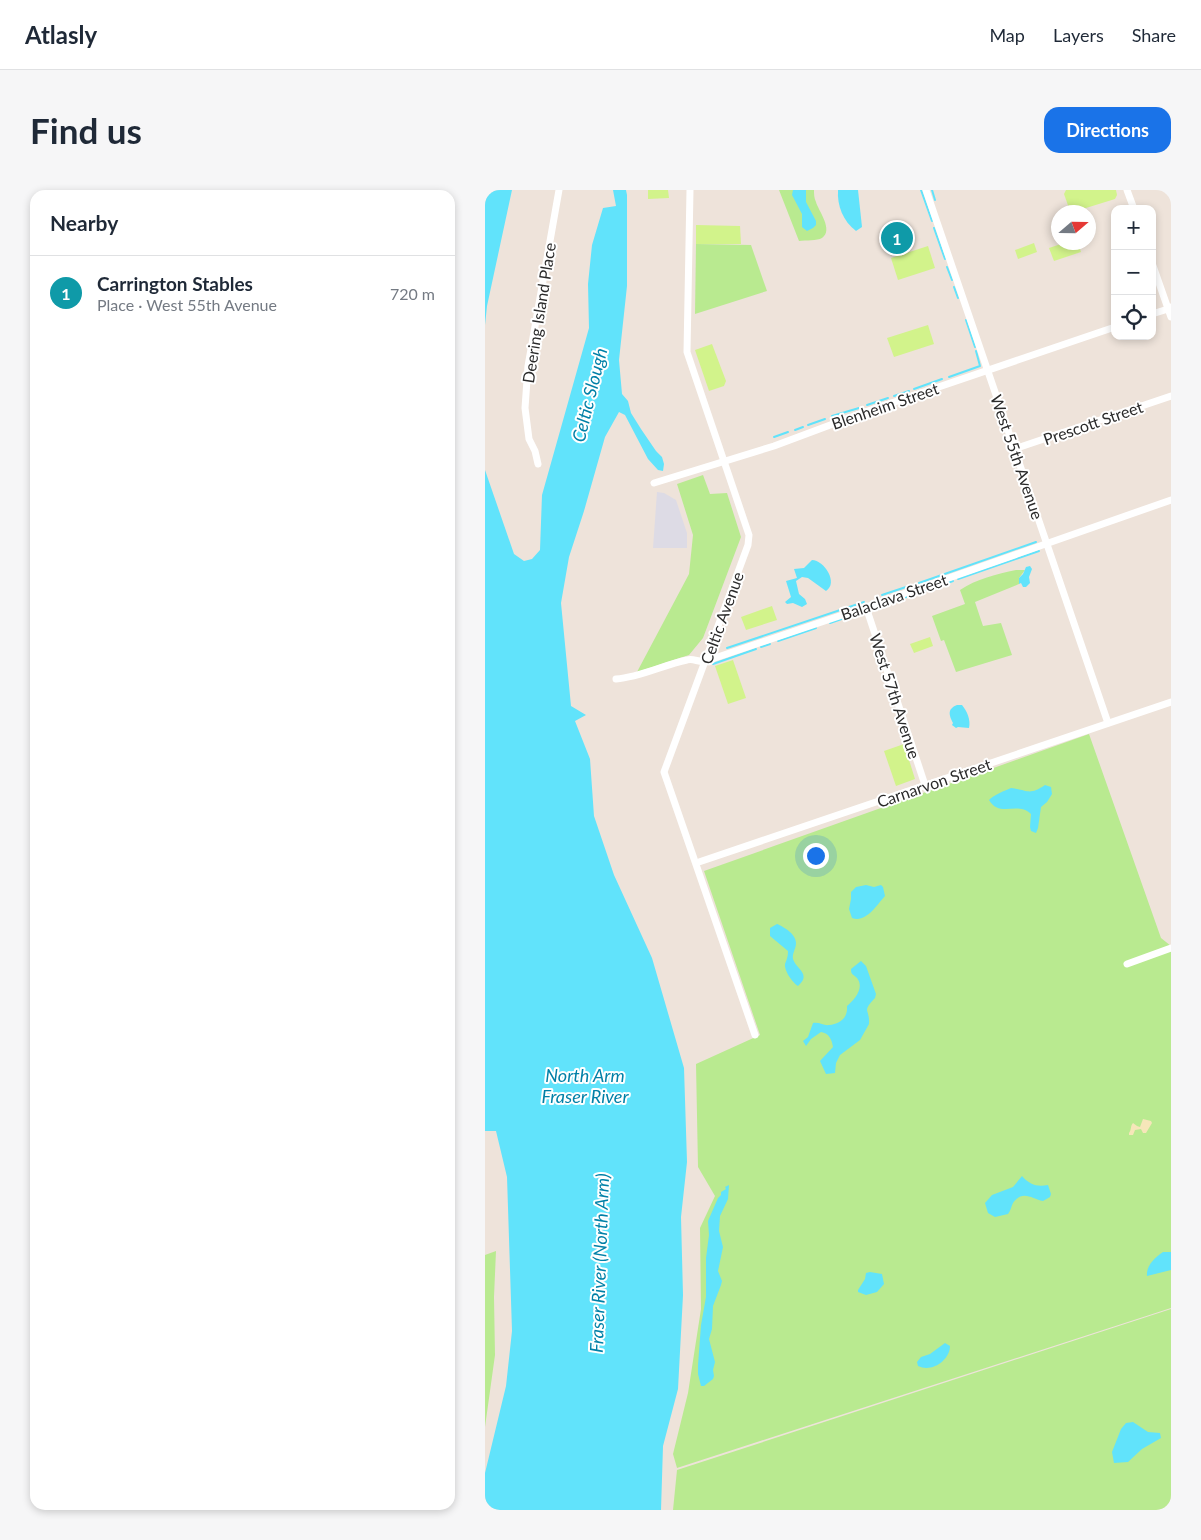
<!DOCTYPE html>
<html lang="en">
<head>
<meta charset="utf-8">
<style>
  body { margin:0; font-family:Lato,sans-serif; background:#f6f6f7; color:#1f2937 }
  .controls { position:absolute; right:15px; top:15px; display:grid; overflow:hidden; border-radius:10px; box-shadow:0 2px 8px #0003 }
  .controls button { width:45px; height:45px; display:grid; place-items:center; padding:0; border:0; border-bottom:1px solid #e0e1e3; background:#fff; color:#1f2937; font:25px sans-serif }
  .compass { position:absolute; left:566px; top:15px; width:45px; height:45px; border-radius:50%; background:#fff; box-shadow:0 2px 8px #0003; rotate:70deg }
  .you { position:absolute; left:330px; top:665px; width:18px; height:18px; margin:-12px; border:4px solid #fff; border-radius:50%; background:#1a73e8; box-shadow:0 0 0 8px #1a73e833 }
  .badge { display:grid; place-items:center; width:32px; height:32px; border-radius:50%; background:#1a73e8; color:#fff; font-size:16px; font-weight:700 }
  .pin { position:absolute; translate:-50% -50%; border:2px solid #fff; box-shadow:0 1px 5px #0006 }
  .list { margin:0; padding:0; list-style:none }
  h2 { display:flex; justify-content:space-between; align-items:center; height:65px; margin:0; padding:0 20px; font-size:21px }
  h2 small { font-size:16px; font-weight:400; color:#747a83 }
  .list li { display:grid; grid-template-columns:32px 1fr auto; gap:15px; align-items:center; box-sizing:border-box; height:75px; padding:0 20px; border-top:1px solid #e0e1e3 }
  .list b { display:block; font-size:19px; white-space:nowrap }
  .list p { margin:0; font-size:16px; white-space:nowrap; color:#747a83 }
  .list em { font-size:16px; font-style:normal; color:#747a83 }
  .icon { flex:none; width:28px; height:28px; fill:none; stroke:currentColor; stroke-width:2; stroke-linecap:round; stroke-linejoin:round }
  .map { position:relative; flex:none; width:686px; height:1320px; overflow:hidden; border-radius:15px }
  header { display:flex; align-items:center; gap:30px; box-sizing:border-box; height:70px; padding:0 25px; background:#fff; border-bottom:1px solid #e0e1e3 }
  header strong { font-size:24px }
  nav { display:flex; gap:28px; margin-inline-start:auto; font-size:18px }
  .intro { display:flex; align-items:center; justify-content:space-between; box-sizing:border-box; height:120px; padding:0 30px }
  h1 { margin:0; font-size:35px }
  .button { padding:12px 22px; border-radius:15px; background:#1a73e8; color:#fff; font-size:18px; font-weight:700 }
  main { display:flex; gap:30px; padding:0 30px }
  aside { flex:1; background:#fff; border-radius:15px; box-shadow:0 2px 8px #0003 }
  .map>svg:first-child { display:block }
  .industrial { fill:#dddbe5 }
  .green { fill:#b9ea90 }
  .sand { fill:#f6e6b9 }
  .pitch { fill:#d2f38b }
  .water { fill:#61e3fb }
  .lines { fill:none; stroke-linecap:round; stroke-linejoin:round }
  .stream { stroke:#61e3fb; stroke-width:2 }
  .minor { stroke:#fff; stroke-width:7 }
  .tertiary { stroke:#fff; stroke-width:9 }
  .labels { text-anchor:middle; stroke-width:4; stroke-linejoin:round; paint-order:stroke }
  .street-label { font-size:16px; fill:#2a2a2a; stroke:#fff }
  .water-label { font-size:18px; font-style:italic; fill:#0080a7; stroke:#fff }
</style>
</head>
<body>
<header>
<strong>Atlasly</strong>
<nav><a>Map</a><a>Layers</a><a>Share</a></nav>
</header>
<div class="intro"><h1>Find us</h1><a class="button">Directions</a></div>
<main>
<aside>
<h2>Nearby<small></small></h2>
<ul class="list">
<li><span class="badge" style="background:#0f9aa8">1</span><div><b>Carrington Stables</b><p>Place · West 55th Avenue</p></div><em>720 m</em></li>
</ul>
</aside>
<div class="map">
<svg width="686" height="1320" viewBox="0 0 686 1320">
  <rect width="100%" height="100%" fill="#eee3da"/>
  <!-- industrial -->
  <path class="industrial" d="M172,302L179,303L191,310L202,343V358H168Z"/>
  <!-- green -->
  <g class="green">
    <path d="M294,0H329C329,4 329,8 331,12C333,20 349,40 337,48C332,51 321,50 314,51Z"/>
    <path d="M211,54L266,55L282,101L210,124Z"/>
    <path d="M218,285L225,304L242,303L256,347L218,448L204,465L152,482L204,384L208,345L192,294Z"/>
    <path d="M531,380H540L534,388V394L490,412L498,436L516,433L527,465L471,482L459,450L456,451L447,426L480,414L475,400C491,389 512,384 531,380Z"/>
    <path d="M604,544L676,748L686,756V1118L192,1278L188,1264L203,1203L216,1119L215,1038L230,1006L213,977L211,874L275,845L219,681Z"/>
    <path d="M11,1061L9,1107L10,1165L0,1237V1065Z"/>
    <path d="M686,1119V1320H188L192,1280Z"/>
  </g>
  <!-- sand -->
  <path class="sand" d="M658,929L666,931L667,933L661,943H658L656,939L650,940L648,945H644V943C647,939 645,936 648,933L652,936L655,937Z"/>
  <!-- pitch -->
  <g class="pitch">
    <path d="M163,0H183L184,8L163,9Z"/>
    <path d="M581,0H631L632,5L630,9L588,22L585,21L579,4Z"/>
    <path d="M211,35L255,36L256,54H211Z"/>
    <path d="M582,52L593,53L596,62L569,71L564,58Z"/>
    <path d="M549,53L552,62L533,69L530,60Z"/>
    <path d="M443,56L450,78L413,90L406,68Z"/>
    <path d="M443,135L449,154L409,167L402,148Z"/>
    <path d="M227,154L241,191L239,196L224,201L210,160Z"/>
    <path d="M287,416L292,430L261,440L256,427Z"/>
    <path d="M445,447L448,456L429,463L425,454Z"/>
    <path d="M248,470L261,508L243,514L230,476Z"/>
    <path d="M419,554L430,589L411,596L399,561Z"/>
  </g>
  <!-- water -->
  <g class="water">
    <path d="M0,0H27L2,116L0,135Z"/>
    <path d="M128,0H141L142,5V96L134,170L137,204L143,211L146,223L156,239L171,261L177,267L179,274L178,281L173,280L163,269L140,225L134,222L120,247L99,321L84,367L76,413L86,516L101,525L90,531L105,569L109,626L129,685L167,768L199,878L202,972L196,1027L198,1105L193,1199L178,1256L176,1320H0V1283L21,1196L27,1141L22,987L11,941H0V280L29,364L39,371L47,369L55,360L57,305L104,138L103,94L107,55L118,18L131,16Z"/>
    <path d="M308,0H321V12L331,31V35L328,38L322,41L317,37V24L307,5Z"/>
    <path d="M353,0H373L377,37L371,41C358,31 352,16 353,0Z"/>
    <path d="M327,370C339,370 354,393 341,401L323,388L317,387L311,391L314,404L320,409L322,414L317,417L308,413L302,414L300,412L306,407L301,391L312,388L309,379L319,378Z"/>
    <path d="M545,376L547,379L544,387L545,393L541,397H538L536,393L534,394V388L538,384L541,377Z"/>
    <path d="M472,515H477C482,521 486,530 484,538L473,537L471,538L467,535L468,533C464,525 462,519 472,515Z"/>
    <path d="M560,595L566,597L567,604L562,612L556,617L553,638L551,643L546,641L545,637L546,624C533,611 514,628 504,610C507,606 521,600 526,598C543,600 544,606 560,595Z"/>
    <path d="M381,695L389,697L396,695L398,697L400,706C391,716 381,733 367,728L364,719L366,709V702L371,697Z"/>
    <path d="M292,734C299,737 311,744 311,753C311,759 307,763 308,769C311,779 327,784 313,796C308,793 299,781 300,774C302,769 303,766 303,761L285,746V738Z"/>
    <path d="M376,771L381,776L391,804L390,808C376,823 385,818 384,834L375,850L355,865L351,873L350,883L341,884L335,871L348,857C347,850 344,843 336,842L326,849L321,856L318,851L323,847L328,833C335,832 339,836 344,835C355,834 363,828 362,816C369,810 380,798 372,788C368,784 366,785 366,779Z"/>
    <path d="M537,986C545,995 552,997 563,995L566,1004L565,1007L558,1011C547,1009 538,999 528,1013C526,1017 526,1020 523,1024L510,1027L503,1023L500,1013L507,1005L528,997Z"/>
    <path d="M244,995L243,1009L235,1026L234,1041L238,1057L233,1081L237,1091L236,1095L228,1116L227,1139L224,1149L230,1172L228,1180L229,1186L228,1189L219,1196H216L213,1184V1175L216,1135L221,1107V1068L224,1045L223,1031L233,1008L236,1005V1002L241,999L240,997Z"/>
    <path d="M678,1062H686V1080L662,1086C661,1076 669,1068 678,1062Z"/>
    <path d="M385,1082L397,1084L399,1094L392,1102L381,1105L373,1102V1100L380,1089L381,1083Z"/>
    <path d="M460,1153L465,1156C465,1170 447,1183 433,1176L432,1172L436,1167L445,1164Z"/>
    <path d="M648,1232L663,1242L675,1243L676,1248L657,1259L643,1272L629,1273L627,1262L636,1239L641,1233Z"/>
  </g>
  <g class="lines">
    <!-- stream -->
    <g class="stream">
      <path d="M436,0L447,31"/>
      <path d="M447,0L450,10"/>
      <path d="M449,38L460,69"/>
      <path d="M462,77L467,90"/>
      <path d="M469,97L473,108"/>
      <path d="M481,130L490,157"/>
      <path d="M464,187L495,176L491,161"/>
      <path d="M429,199L457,189"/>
      <path d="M409,206L424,201"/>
      <path d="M382,215L403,208"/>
      <path d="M347,226L374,218"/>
      <path d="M323,235L340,229"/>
      <path d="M310,240L318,237"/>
      <path d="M289,247L303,242"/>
      <path d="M473,389L554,361"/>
      <path d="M434,393L551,352"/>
      <path d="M454,396L468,391"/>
      <path d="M397,405L421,397"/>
      <path d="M390,418L447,398"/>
      <path d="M345,433L377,422"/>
      <path d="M293,451L331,438"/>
      <path d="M276,457L285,454"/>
      <path d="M242,458L379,412"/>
      <path d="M228,474L271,459"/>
    </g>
    <!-- minor -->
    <g class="minor">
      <path d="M205,0L202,162L264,345L263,355L179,582L270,845"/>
      <path d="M441,0L623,533"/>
      <path d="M642,0L649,19"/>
      <path d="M667,73L686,127"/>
      <path d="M667,124L683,119"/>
      <path d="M529,259L686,206"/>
      <path d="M53,274L50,261L44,249L40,218L43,176L74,0"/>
      <path d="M169,293L289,256L380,222L630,137"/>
      <path d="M381,417L440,595"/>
      <path d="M131,489C156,487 178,475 202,470C209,468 214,473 221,471L381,417L686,310"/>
      <path d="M211,673L686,512"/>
      <path d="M642,774L686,758"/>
    </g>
    <!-- tertiary -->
    <path class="tertiary" d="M683,119L686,118"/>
  </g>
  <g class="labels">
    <!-- street labels -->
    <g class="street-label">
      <text transform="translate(54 123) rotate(-81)" y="6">Deering Island Place</text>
      <text transform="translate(400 216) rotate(-19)" y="6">Blenheim Street</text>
      <text transform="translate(608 233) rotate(-19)" y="6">Prescott Street</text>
      <text transform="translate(532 267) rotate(71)" y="6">West 55th Avenue</text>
      <text transform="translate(409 407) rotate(-19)" y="6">Balaclava Street</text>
      <text transform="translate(237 428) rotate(-70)" y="6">Celtic Avenue</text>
      <text transform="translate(410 506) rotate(72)" y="6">West 57th Avenue</text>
      <text transform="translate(449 593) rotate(-19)" y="6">Carnarvon Street</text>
    </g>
    <!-- water labels -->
    <g class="water-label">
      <text transform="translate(105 205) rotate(-76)" y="6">Celtic Slough</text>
      <text x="100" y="892">North Arm<tspan x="100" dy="21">Fraser River</tspan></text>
      <text transform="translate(115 1073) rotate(-88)" y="6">Fraser River (North Arm)</text>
    </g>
  </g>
</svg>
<div class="controls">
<button>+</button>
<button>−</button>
<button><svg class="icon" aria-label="locate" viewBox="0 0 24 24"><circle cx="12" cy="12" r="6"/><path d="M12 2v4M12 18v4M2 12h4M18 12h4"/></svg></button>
</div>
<svg class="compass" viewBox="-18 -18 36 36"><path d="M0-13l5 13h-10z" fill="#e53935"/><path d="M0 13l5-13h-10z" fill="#747a83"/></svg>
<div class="you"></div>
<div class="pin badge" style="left:412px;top:48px;background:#0f9aa8">1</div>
</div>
</main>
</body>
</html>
